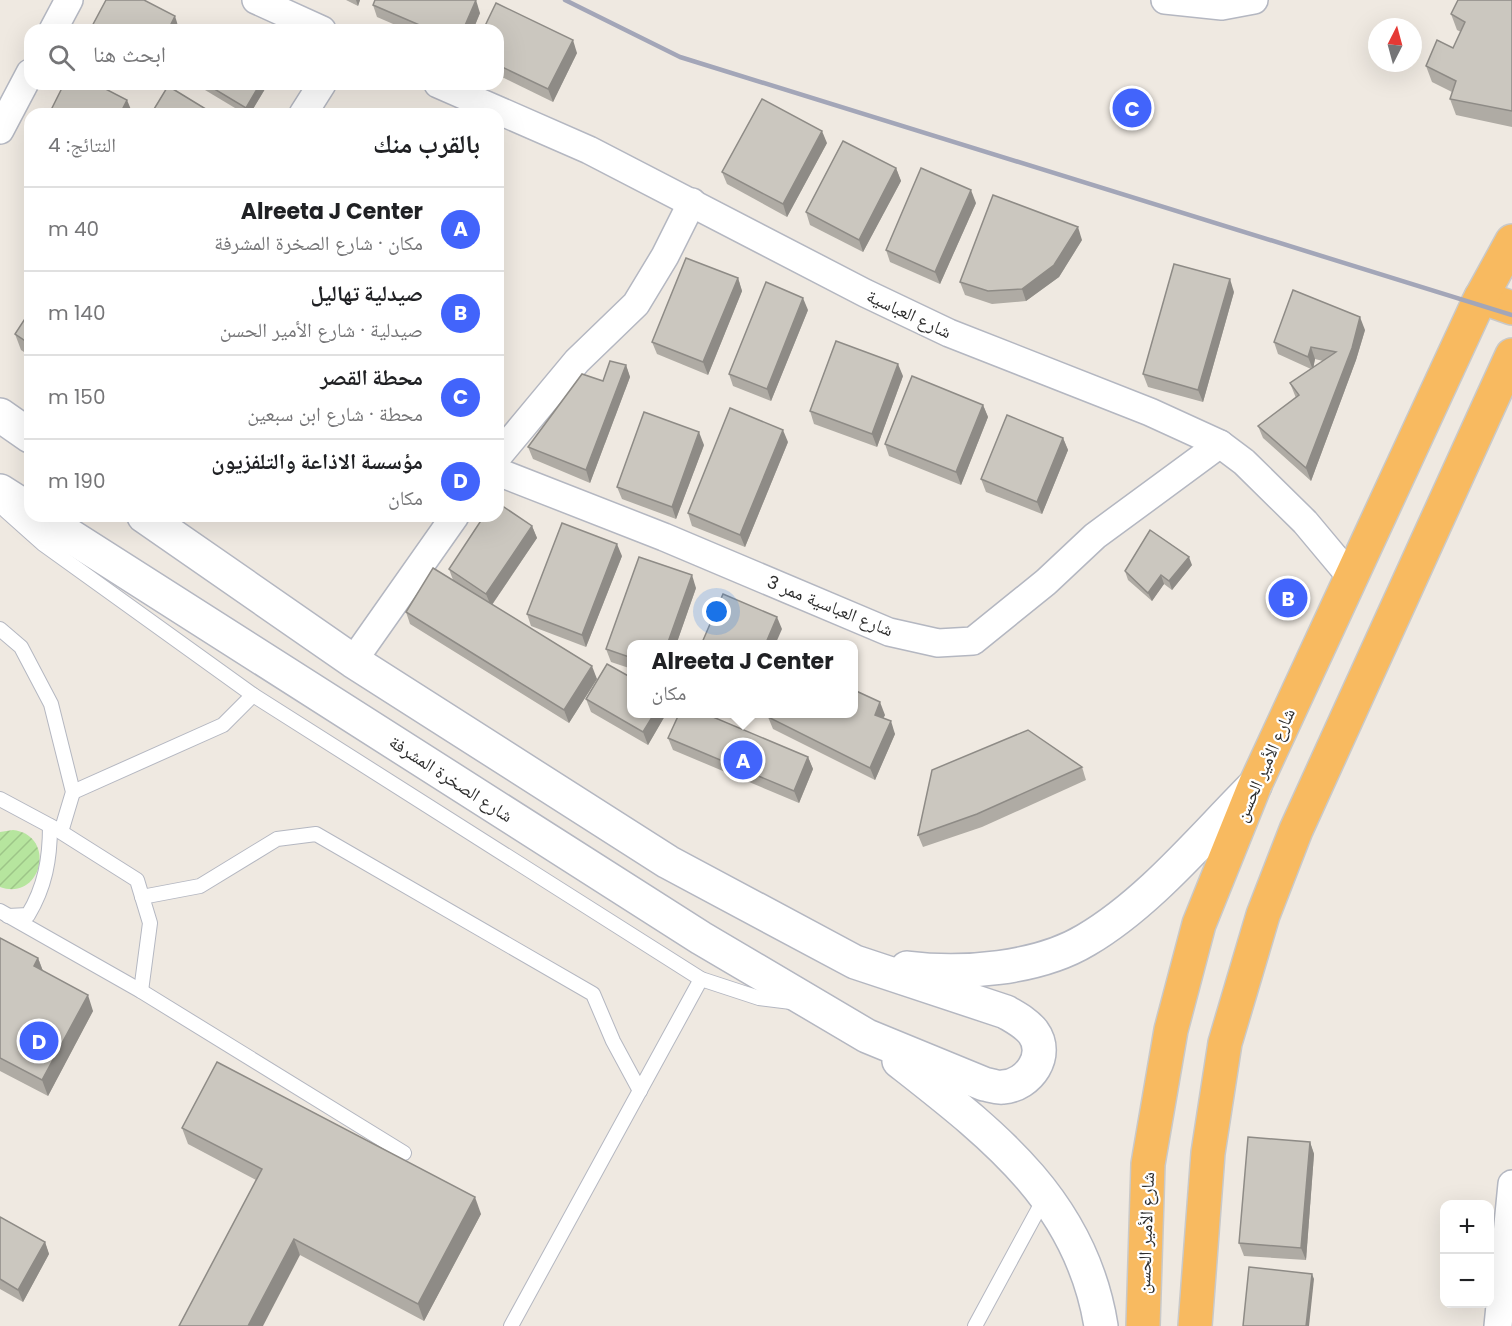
<!DOCTYPE html>
<html lang="ar">
<head>
<meta charset="utf-8">
<style>
  body { margin:0; font-family:Poppins,"Noto Naskh Arabic",sans-serif; background:#f2f2f2; color:#202124; direction:rtl }
  .controls { position:absolute; right:18px; bottom:18px; display:grid; overflow:hidden; border-radius:12px; box-shadow:0 6px 24px #0002 }
  .controls button { width:54px; height:54px; display:grid; place-items:center; padding:0; border:0; border-bottom:2px solid #e0e0e0; background:#fff; color:#202124; font:30px sans-serif }
  .compass { position:absolute; left:1368px; top:18px; width:54px; height:54px; border-radius:50%; background:#fff; box-shadow:0 6px 24px #0002; rotate:6deg }
  .you { position:absolute; left:717px; top:612px; width:21px; height:21px; margin:-15px; border:4px solid #fff; border-radius:50%; background:#1a73e8; box-shadow:0 0 0 9px #1a73e833 }
  .badge { display:grid; place-items:center; width:39px; height:39px; border-radius:50%; background:#4264fb; color:#fff; font-size:20px; font-weight:700 }
  .pin { position:absolute; translate:-50% -50%; border:3px solid #fff; box-shadow:0 2px 6px #0006 }
  .popup { position:absolute; left:627px; top:640px; width:231px; height:78px; box-sizing:border-box; display:grid; place-content:center; border-radius:12px; background:#fff; filter:drop-shadow(0 2px 4px #0005); font-size:20px; white-space:nowrap; color:#757577 }
  .popup b { font-size:22px; color:#202124 }
  .popup::after { content:''; position:absolute; left:50%; top:100%; margin-left:-12px; border:12px solid transparent; border-top-color:#fff }
  .list { margin:0; padding:0; list-style:none }
  h2 { display:flex; justify-content:space-between; align-items:center; height:78px; margin:0; padding:0 24px; font-size:26px }
  h2 small { font-size:20px; font-weight:400; color:#757577 }
  .list li { display:grid; grid-template-columns:39px 1fr auto; gap:18px; align-items:center; box-sizing:border-box; height:84px; padding:0 24px; border-top:2px solid #e0e0e0 }
  .list b { display:block; font-size:22px; white-space:nowrap }
  .list p { margin:0; font-size:20px; white-space:nowrap; color:#757577 }
  .list em { font-size:20px; font-style:normal; color:#757577 }
  .icon { flex:none; width:33px; height:33px; fill:none; stroke:currentColor; stroke-width:2; stroke-linecap:round; stroke-linejoin:round }
  .map { position:relative; flex:none; width:1512px; height:1326px; overflow:hidden; direction:ltr }
  .search { position:absolute; background:#fff; box-shadow:0 6px 24px #0002; left:24px; top:24px; width:480px; height:66px; display:flex; align-items:center; gap:15px; box-sizing:border-box; padding:0 21px; border-radius:18px; color:#757577; font-size:22px }
  .panel { position:absolute; background:#fff; box-shadow:0 6px 24px #0002; left:24px; top:108px; width:480px; height:414px; border-radius:18px; direction:rtl }
  .map>svg:first-child { display:block }
  .garden { fill:url(#garden-furrows) }
  .lines { fill:none; stroke-linecap:round; stroke-linejoin:round }
  .service-casing { stroke:#b4b7c1; stroke-width:16 }
  .minor-casing { stroke:#b4b7c1; stroke-width:30 }
  .secondary-casing { stroke:#b4b7c1; stroke-width:36 }
  .trunk-casing { stroke:#c9c9c9; stroke-width:36 }
  .service { stroke:#fff; stroke-width:14 }
  .minor { stroke:#fff; stroke-width:27 }
  .secondary { stroke:#fff; stroke-width:33 }
  .trunk { stroke:#f8ba60; stroke-width:33 }
  .rail { stroke:#a3a6b8; stroke-width:4.5 }
  .wall { fill:#afaba4; fill-rule:evenodd }
  .shaded-wall { fill:#8e8b86 }
  .building { fill:#cbc7bf; stroke:#8e8b86; stroke-width:1.5 }
  .labels { text-anchor:middle; stroke-width:4.5; stroke-linejoin:round; paint-order:stroke }
  .street-label { font-size:18px; fill:#2e2e2e; stroke:#fff }
</style>
</head>
<body>
<div class="map">
<svg width="1512" height="1326" viewBox="0 0 1512 1326">
  <defs>
    <pattern id="garden-furrows" width="10" height="10" patternUnits="userSpaceOnUse" patternTransform="scale(1.5)"><rect width="10" height="10" fill="#b6e59e"/><path d="M-1 1l2-2M0 10L10 0M9 11l2-2" fill="none" stroke="#9dc588"/></pattern>
  </defs>
  <rect width="100%" height="100%" fill="#efe9e1"/>
  <!-- garden -->
  <path class="garden" d="M13,830C57,835 42,902 0,887V832Z"/>
  <g class="lines">
    <defs>
      <g id="service">
        <path d="M6,511L43,544L253,695L701,979L759,998L791,1002"/>
        <path d="M0,629L21,647L51,704L73,792L61,832L137,880L150,923L141,991"/>
        <path d="M73,792L223,725L253,695"/>
        <path d="M0,799L56,829"/>
        <path d="M142,897L200,886L277,839L316,834L593,994L613,1041L640,1091"/>
        <path d="M0,911L141,991L404,1153"/>
        <path d="M8,916L28,915C45,887 50,859 50,826"/>
        <path d="M511,1326L701,979"/>
        <path d="M975,1326L1045,1197"/>
      </g>
      <g id="minor">
        <path d="M256,0L322,30"/>
        <path d="M1165,0L1222,6L1254,0"/>
        <path d="M53,30L69,0"/>
        <path d="M438,84L589,150L865,293L949,333L1150,412L1220,444L1244,462L1305,522L1351,577"/>
        <path d="M303,114L322,84"/>
        <path d="M0,130L30,73"/>
        <path d="M498,456L577,361L636,304L665,256L692,202"/>
        <path d="M498,472L664,537L889,632L938,643L973,641L1046,582L1095,536L1220,444"/>
        <path d="M353,661L455,516"/>
        <path d="M1498,1326L1512,1184"/>
      </g>
      <g id="secondary">
        <path d="M0,415L30,436"/>
        <path d="M0,491L30,510"/>
        <path d="M39,516L701,938L867,1036L984,1084C990,1085 997,1088 1003,1087C1029,1085 1050,1055 1033,1032C1026,1023 1016,1018 1006,1012L855,962L668,862L353,661L144,516"/>
        <path d="M907,968C962,975 1038,969 1086,940C1149,903 1203,837 1255,785"/>
        <path d="M899,1061C992,1134 1081,1201 1101,1326"/>
      </g>
      <g id="trunk">
        <path d="M1481,297L1512,308"/>
        <path d="M1143,1326L1148,1164L1171,1030L1199,924L1255,785L1478,303L1512,241"/>
        <path d="M1195,1326L1208,1153L1225,1043L1263,915L1296,830L1512,355"/>
      </g>
    </defs>
    <!-- service casing -->
    <use href="#service" class="service-casing"/>
    <!-- minor casing -->
    <use href="#minor" class="minor-casing"/>
    <!-- secondary casing -->
    <use href="#secondary" class="secondary-casing"/>
    <!-- trunk casing -->
    <use href="#trunk" class="trunk-casing"/>
    <!-- service -->
    <use href="#service" class="service"/>
    <!-- minor -->
    <use href="#minor" class="minor"/>
    <!-- secondary -->
    <use href="#secondary" class="secondary"/>
    <!-- trunk -->
    <use href="#trunk" class="trunk"/>
    <!-- rail -->
    <path class="rail" d="M565,0L680,57L1512,315"/>
  </g>
  <!-- wall -->
  <g class="wall">
    <path d="M346,0H360L358,6Z"/>
    <path d="M1512,0V127L1456,115L1450,99L1452,92L1432,82L1426,66L1453,48L1461,32L1457,30L1451,14Z"/>
    <path d="M373,5L480,13L473,30H407L377,17Z"/>
    <path d="M498,30L577,53L553,102L498,75Z"/>
    <path d="M195,84H268L250,114H245Z"/>
    <path d="M827,143L787,217L727,184L722,172Z"/>
    <path d="M896,168L901,181L863,252L810,225L806,212Z"/>
    <path d="M976,203L940,284L890,262L886,250Z"/>
    <path d="M1082,240L1059,277L1026,301L992,304L965,295L960,282Z"/>
    <path d="M738,278L742,291L708,375L657,354L652,342Z"/>
    <path d="M1234,292L1203,402L1148,387L1143,374Z"/>
    <path d="M808,310L771,401L733,386L729,374Z"/>
    <path d="M30,311V356L21,350L15,334Z"/>
    <path d="M1365,330L1356,360L1311,481L1263,438L1258,426L1296,398L1290,383L1311,369L1278,354L1274,342ZM1315,359L1323,361L1313,367Z"/>
    <path d="M626,365L630,377L590,483L533,459L528,447L603,381Z"/>
    <path d="M903,376L877,447L814,424L810,411Z"/>
    <path d="M983,405L988,417L961,485L889,456L885,444Z"/>
    <path d="M1063,438L1068,450L1042,514L986,492L981,479Z"/>
    <path d="M788,442L745,547L692,526L688,513Z"/>
    <path d="M704,445L676,519L622,499L617,487Z"/>
    <path d="M532,526L537,538L492,605L597,679L569,723L410,624L406,612L453,580L449,569Z"/>
    <path d="M622,556L586,647L531,626L527,614Z"/>
    <path d="M1192,565L1172,590L1164,584L1152,601L1128,580L1125,571Z"/>
    <path d="M696,588L676,645H632V669L611,662L606,649Z"/>
    <path d="M586,699L632,714H666L648,745L591,712Z"/>
    <path d="M885,715L883,718L895,734L875,780L773,729L768,717Z"/>
    <path d="M668,738L808,757L813,769L799,803L673,750Z"/>
    <path d="M1082,767L1086,780L982,827L923,847L918,835Z"/>
    <path d="M0,938L38,958L43,971L93,1011L48,1096L0,1071Z"/>
    <path d="M182,1128L481,1214L424,1321L300,1255L256,1180L188,1144Z"/>
    <path d="M1310,1142L1314,1154L1306,1260L1244,1256L1239,1243Z"/>
    <path d="M0,1217L45,1242L49,1254L23,1302L0,1289Z"/>
  </g>
  <!-- shaded-wall -->
  <g class="shaded-wall">
    <path d="M356,0H360L358,6Z"/>
    <path d="M476,0L480,13L473,30H463Z"/>
    <path d="M175,16L179,29V30H168Z"/>
    <path d="M573,40L577,53L553,102L548,89Z"/>
    <path d="M260,84H268L250,114H248L246,108Z"/>
    <path d="M127,100L132,112L131,114H120Z"/>
    <path d="M822,131L827,143L787,217L783,204Z"/>
    <path d="M896,168L901,181L863,252L859,240Z"/>
    <path d="M971,190L976,203L940,284L935,272Z"/>
    <path d="M1078,227L1082,240L1059,277L1026,301L1022,289Z"/>
    <path d="M738,278L742,291L708,375L703,362Z"/>
    <path d="M1230,279L1234,292L1203,402L1198,390Z"/>
    <path d="M803,298L808,310L771,401L767,389Z"/>
    <path d="M1360,317L1365,330L1356,360L1311,481L1306,468Z"/>
    <path d="M1311,347L1315,359L1313,370L1308,357Z"/>
    <path d="M898,364L903,376L877,447L872,434Z"/>
    <path d="M626,365L630,377L590,483L586,470Z"/>
    <path d="M983,405L988,417L961,485L956,472Z"/>
    <path d="M783,430L788,442L745,547L740,535Z"/>
    <path d="M699,432L704,445L676,519L672,507Z"/>
    <path d="M1063,438L1068,450L1042,514L1037,502Z"/>
    <path d="M532,526L537,538L491,606L486,594Z"/>
    <path d="M617,544L622,556L586,647L582,635Z"/>
    <path d="M1189,557L1192,565L1172,590L1169,581Z"/>
    <path d="M692,575L696,588L676,645H667Z"/>
    <path d="M1161,575L1164,584L1152,601L1148,593Z"/>
    <path d="M777,617L782,629L775,645H765Z"/>
    <path d="M592,666L597,679L569,723L564,710Z"/>
    <path d="M880,702L885,715L879,727L875,715Z"/>
    <path d="M654,714H666L648,745L643,732Z"/>
    <path d="M891,721L895,734L875,780L870,768Z"/>
    <path d="M808,757L813,769L799,803L794,791Z"/>
    <path d="M38,958L44,974L34,966Z"/>
    <path d="M88,995L93,1011L48,1096L42,1080Z"/>
    <path d="M1310,1142L1314,1154L1306,1260L1301,1248Z"/>
    <path d="M475,1197L481,1214L424,1321L418,1304Z"/>
    <path d="M294,1239L300,1255L263,1326H248Z"/>
    <path d="M45,1242L49,1254L23,1302L18,1290Z"/>
    <path d="M1312,1274L1314,1279L1309,1326H1306Z"/>
  </g>
  <!-- building -->
  <g class="building">
    <path d="M106,0H144L175,16L168,30H90Z"/>
    <path d="M375,0H476L463,30H431L373,5Z"/>
    <path d="M1458,0H1512V111L1450,99L1456,81L1426,66L1437,40L1453,48L1465,22L1451,14Z"/>
    <path d="M496,3L573,40L548,89L498,65V30H483Z"/>
    <path d="M64,84H96L127,100L120,114H49Z"/>
    <path d="M206,84H260L246,108Z"/>
    <path d="M168,86L214,114H151Z"/>
    <path d="M762,99L822,131L783,204L722,172Z"/>
    <path d="M843,141L896,168L859,240L806,212Z"/>
    <path d="M921,168L971,190L935,272L886,250Z"/>
    <path d="M993,195L1078,227L1054,265L1022,289L988,291L960,282Z"/>
    <path d="M686,258L738,278L703,362L652,342Z"/>
    <path d="M1174,264L1230,279L1198,390L1143,374Z"/>
    <path d="M766,282L803,298L767,389L729,374Z"/>
    <path d="M1293,290L1360,317L1352,348L1306,468L1258,426L1299,395L1290,383L1336,352L1311,347L1308,357L1274,342Z"/>
    <path d="M30,311V344L15,334Z"/>
    <path d="M836,341L898,364L872,434L810,411Z"/>
    <path d="M610,361L626,365L586,470L528,447L582,374L603,381Z"/>
    <path d="M912,376L983,405L956,472L885,444Z"/>
    <path d="M730,408L783,430L740,535L688,513Z"/>
    <path d="M644,412L699,432L672,507L617,487Z"/>
    <path d="M1007,415L1063,438L1037,502L981,479Z"/>
    <path d="M498,503L532,526L486,594L449,569L484,516H498Z"/>
    <path d="M562,523L617,544L582,635L527,614Z"/>
    <path d="M1150,530L1189,557L1169,581L1161,575L1148,593L1125,571Z"/>
    <path d="M639,557L692,575L667,645H632V658L606,649Z"/>
    <path d="M433,568L592,666L564,710L406,612Z"/>
    <path d="M723,594L777,617L765,645H701Z"/>
    <path d="M607,664L632,678V714H654L643,732L586,699Z"/>
    <path d="M854,690L880,702L875,715L891,721L870,768L768,717L770,714H854Z"/>
    <path d="M679,714H706L808,757L794,791L668,738Z"/>
    <path d="M1028,730L1082,767L977,814L918,835L932,770Z"/>
    <path d="M0,938L38,958L34,966L88,995L42,1080L0,1058Z"/>
    <path d="M217,1062L475,1197L418,1304L294,1239L248,1326H179L262,1169L182,1128Z"/>
    <path d="M1248,1137L1310,1142L1301,1248L1239,1243Z"/>
    <path d="M0,1217L45,1242L18,1290L0,1279Z"/>
    <path d="M1249,1267L1312,1274L1306,1326H1243Z"/>
  </g>
  <g class="labels">
    <!-- street labels -->
    <g class="street-label">
      <text transform="translate(909 314) rotate(25)" y="6">شارع العباسية</text>
      <text transform="translate(830 606) rotate(22)" y="6">شارع العباسية ممر 3</text>
      <text transform="translate(1265 765) rotate(-66)" y="6">شارع الأمير الحسن</text>
      <text transform="translate(451 779) rotate(33)" y="6">شارع الصخرة المشرفة</text>
      <text transform="translate(1146 1233) rotate(-88)" y="6">شارع الأمير الحسن</text>
    </g>
  </g>
</svg>
<div class="controls">
<button>+</button>
<button>−</button>
</div>
<svg class="compass" viewBox="-18 -18 36 36"><path d="M0-13l5 13h-10z" fill="#e53935"/><path d="M0 13l5-13h-10z" fill="#757577"/></svg>
<div class="you"></div>
<div class="pin badge" style="left:743px;top:760px">A</div>
<div class="popup"><b>Alreeta J Center</b>مكان</div>
<div class="pin badge" style="left:1288px;top:598px">B</div>
<div class="pin badge" style="left:1132px;top:108px">C</div>
<div class="pin badge" style="left:39px;top:1041px">D</div>
<div class="search"><svg class="icon" aria-label="search" viewBox="0 0 24 24"><circle cx="10" cy="10" r="6"/><path d="M15 15l6 6"/></svg>ابحث هنا</div>
<section class="panel">
<h2>بالقرب منك<small>النتائج: 4</small></h2>
<ul class="list">
<li><span class="badge">A</span><div><b>Alreeta J Center</b><p>مكان · شارع الصخرة المشرفة</p></div><em>40 m</em></li>
<li><span class="badge">B</span><div><b>صيدلية تهاليل</b><p>صيدلية · شارع الأمير الحسن</p></div><em>140 m</em></li>
<li><span class="badge">C</span><div><b>محطة القصر</b><p>محطة · شارع ابن سبعين</p></div><em>150 m</em></li>
<li><span class="badge">D</span><div><b>مؤسسة الاذاعة والتلفزيون</b><p>مكان</p></div><em>190 m</em></li>
</ul>
</section>
</div>
</body>
</html>
